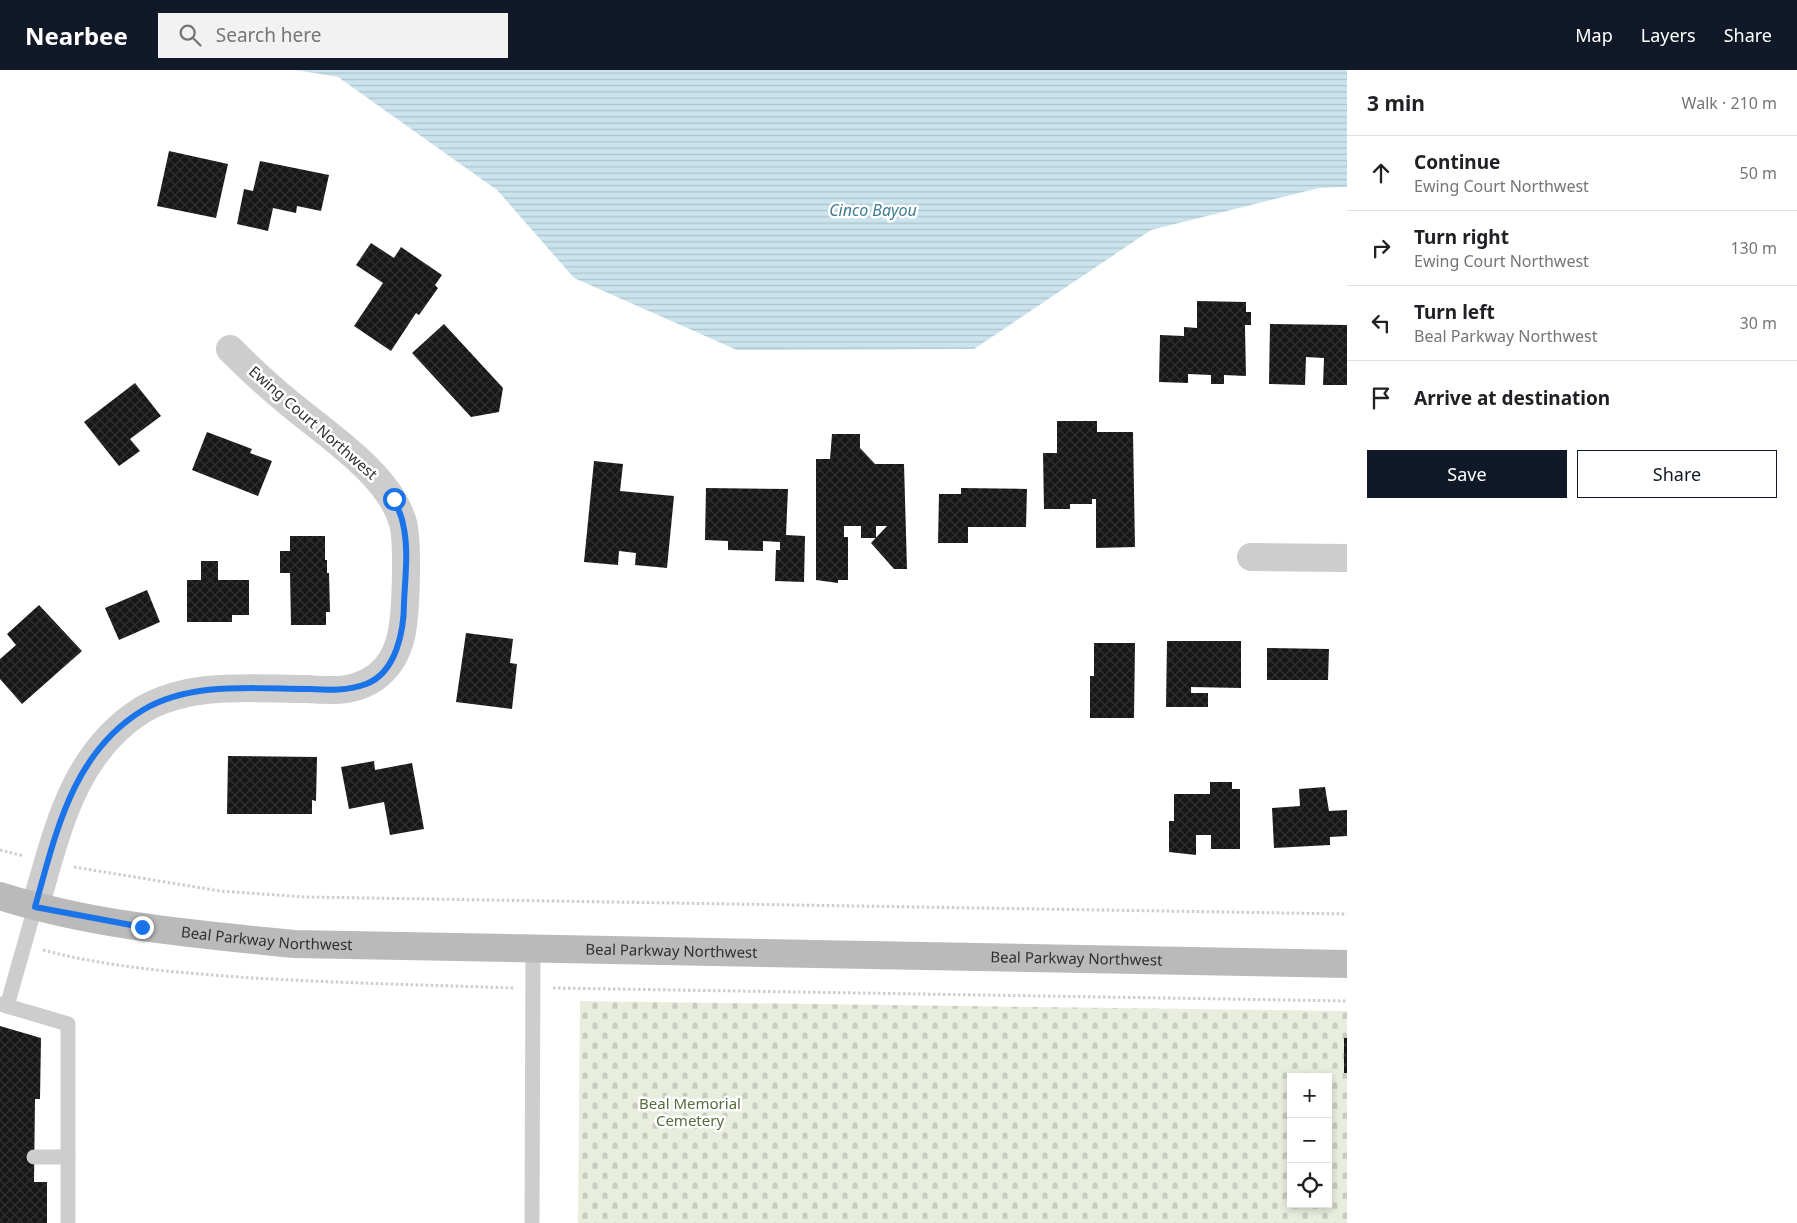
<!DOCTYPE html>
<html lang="en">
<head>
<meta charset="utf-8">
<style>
  body { margin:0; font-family:"Noto Sans",sans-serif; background:#f2f2f2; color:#202124 }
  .controls { position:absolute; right:15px; bottom:15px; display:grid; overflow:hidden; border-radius:0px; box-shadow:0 2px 8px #0003 }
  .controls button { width:45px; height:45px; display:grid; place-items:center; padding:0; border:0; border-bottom:1px solid #e0e0e0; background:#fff; color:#202124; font:25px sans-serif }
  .stop { position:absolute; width:15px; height:15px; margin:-11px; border:4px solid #1a73e8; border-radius:50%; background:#fff }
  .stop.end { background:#1a73e8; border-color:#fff; box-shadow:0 1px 5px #0008 }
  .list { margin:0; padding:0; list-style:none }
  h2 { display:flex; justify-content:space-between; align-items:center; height:65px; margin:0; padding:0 20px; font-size:21px }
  h2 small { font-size:16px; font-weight:400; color:#757577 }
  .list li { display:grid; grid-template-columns:32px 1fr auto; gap:15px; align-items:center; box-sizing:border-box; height:75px; padding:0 20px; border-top:1px solid #e0e0e0 }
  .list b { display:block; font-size:19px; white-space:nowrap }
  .list p { margin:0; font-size:16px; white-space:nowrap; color:#757577 }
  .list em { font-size:16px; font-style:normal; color:#757577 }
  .actions { display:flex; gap:10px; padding:15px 20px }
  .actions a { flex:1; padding:11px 0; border:1px solid #111827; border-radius:0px; text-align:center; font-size:18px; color:#111827 }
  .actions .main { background:#111827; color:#fff }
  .icon { flex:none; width:28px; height:28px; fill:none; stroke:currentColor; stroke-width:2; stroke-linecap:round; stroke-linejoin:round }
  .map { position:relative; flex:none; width:1347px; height:1153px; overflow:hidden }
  header { display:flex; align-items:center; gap:30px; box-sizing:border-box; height:70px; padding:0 25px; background:#111827; color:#fff }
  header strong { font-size:24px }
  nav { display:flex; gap:28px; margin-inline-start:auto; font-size:18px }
  .search { width:350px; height:45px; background:#f2f2f2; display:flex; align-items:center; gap:12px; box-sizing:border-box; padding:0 18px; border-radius:0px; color:#757577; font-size:19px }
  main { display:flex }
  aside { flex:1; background:#fff }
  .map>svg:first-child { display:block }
  .cemetery { fill:url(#cemetery-stones); fill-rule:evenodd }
  .water { fill:url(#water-rules) }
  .building { fill:url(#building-cross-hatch) }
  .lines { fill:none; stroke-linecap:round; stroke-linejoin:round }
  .path { stroke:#cdcdcd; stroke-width:3; stroke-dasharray:2.5 2.5; stroke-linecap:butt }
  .lane { stroke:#cdcdcd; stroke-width:15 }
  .street { stroke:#cdcdcd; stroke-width:28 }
  .secondary { stroke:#bababa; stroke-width:28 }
  .route { stroke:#1a73e8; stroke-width:6 }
  .labels { text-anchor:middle; stroke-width:5; stroke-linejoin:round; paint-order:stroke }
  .street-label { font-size:15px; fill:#303030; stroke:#fff }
  .park-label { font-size:15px; fill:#586c3d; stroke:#fff }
  .water-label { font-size:16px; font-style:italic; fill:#3d7b93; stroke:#fff }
</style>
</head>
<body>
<header>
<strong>Nearbee</strong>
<div class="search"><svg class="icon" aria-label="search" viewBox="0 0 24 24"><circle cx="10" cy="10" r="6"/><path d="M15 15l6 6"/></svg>Search here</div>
<nav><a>Map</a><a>Layers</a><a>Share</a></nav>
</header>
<main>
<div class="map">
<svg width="1347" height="1153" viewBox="0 0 1347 1153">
  <defs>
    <pattern id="cemetery-stones" width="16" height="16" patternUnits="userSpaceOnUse" patternTransform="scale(1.25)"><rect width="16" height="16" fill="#e8edde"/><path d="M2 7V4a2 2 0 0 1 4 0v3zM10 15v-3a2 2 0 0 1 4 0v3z" fill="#c7ccbf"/></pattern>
    <pattern id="water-rules" width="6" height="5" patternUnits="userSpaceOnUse" patternTransform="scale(1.25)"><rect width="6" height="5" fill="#cae3ec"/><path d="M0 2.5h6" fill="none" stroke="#aec3cb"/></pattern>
    <pattern id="building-cross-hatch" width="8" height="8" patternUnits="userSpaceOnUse" patternTransform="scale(1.25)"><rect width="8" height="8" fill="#171717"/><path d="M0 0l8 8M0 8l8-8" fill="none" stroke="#303030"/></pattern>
  </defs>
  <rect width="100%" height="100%" fill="#fff"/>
  <!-- cemetery -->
  <path class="cemetery" d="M580,931L1347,941V1153H578ZM1291,1007H1328V1134H1291Z"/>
  <!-- water -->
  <path class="water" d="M296,0H1347V117L1319,118L1151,160L974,279L737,280L574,208L497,120L338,7Z"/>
  <!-- building -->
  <g class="building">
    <path d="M169,81L228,94L216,148L157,136Z"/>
    <path d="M260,91L329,105L321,141L297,136L296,143L273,138L268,161L237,154L244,119L253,121Z"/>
    <path d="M371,173L394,188L401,177L442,205L435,215L438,218L419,245L416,243L391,281L354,256L383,213L356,195Z"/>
    <path d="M1197,231L1246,232V242H1251V255H1245V259L1246,306L1224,305V314H1211V305L1188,304V313L1159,312L1160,265L1184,266V257L1197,258Z"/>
    <path d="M444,254L503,318L499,342L471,347L412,283Z"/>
    <path d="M1270,254L1347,255V315H1323L1324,288L1306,287L1305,315L1269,314Z"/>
    <path d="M135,313L161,346L130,369L140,381L119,396L84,352Z"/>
    <path d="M1057,351H1097V362H1133L1135,477L1096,478V429H1092V434H1070V439H1044L1043,383H1057Z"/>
    <path d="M207,362L252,379L250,383L272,391L258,426L192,400Z"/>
    <path d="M832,364H860V378L875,394H904L907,499H894L871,473L887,456H876V468H861V456H844V467H848V510H838V513L816,510V389H830Z"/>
    <path d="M594,391L623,394L620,421L674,426L667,498L635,495L636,483L619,481L618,495L584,492Z"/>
    <path d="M706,418L788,419L786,465L805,466L804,512L775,511L776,480H780V472L763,471V481L728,480V471L705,470Z"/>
    <path d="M961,418L1027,419L1026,457H968V473H938L939,424H961Z"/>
    <path d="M290,466H325V490H327V503H329L330,542H326V555H291L290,503H280V481H290Z"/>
    <path d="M201,491H218V510H249V545H232V552H187V510H201Z"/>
    <path d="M147,520L160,552L119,570L105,538Z"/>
    <path d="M39,535L82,581L22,634L0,609V589L16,575L7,564Z"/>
    <path d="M466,563L513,569L510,593L517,594L512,639L456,632Z"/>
    <path d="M1167,571H1241V618L1191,617V623H1208V637H1166Z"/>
    <path d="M1094,573H1135L1134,648H1090V606H1094Z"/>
    <path d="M1267,578L1329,579L1328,610H1267Z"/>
    <path d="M228,686L317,687L316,731L312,730V744H227Z"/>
    <path d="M374,691L375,700L412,693L424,759L390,765L384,732L349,739L341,697Z"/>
    <path d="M1210,712H1232V719H1240V779H1211V765H1196V785L1169,782V751H1174V724H1210Z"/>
    <path d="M1325,717L1329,741L1347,740V766L1330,767V775L1274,778L1272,738L1300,736L1299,719Z"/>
    <path d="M0,956L41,968L40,1029H35L34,1112H47V1153H0Z"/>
    <rect x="1344" y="968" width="3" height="35"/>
  </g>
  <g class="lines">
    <!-- path -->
    <g class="path">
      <path d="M0,780L24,786"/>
      <path d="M74,797L220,821L305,827L1347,844"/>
      <path d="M43,880C111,898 183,903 253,908C340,913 427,915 514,918"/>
      <path d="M553,918L1347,931"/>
    </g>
    <!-- lane -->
    <g class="lane">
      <path d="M0,934L68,954V1153"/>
      <path d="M7,936L35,837"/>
      <path d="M34,1087H68"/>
      <path d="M532,1153L533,879"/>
    </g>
    <!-- street -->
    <g class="street">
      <path d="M1251,487L1347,488"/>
      <path d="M35,837C57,763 72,684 142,640C191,611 253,619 307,619C320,620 334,621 347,619C381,613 399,588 403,555C406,533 408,473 403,453C390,405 326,364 289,333C268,316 249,298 230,279"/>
    </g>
    <!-- secondary -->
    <path class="secondary" id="s1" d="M0,826C95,856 195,864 294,874L1347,894"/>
  </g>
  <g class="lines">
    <!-- route -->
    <path class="route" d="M142,857L35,837C56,763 72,683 143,640C192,611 255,619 310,619C329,620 348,621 366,614C396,603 404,561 404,533C405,508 409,479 403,454C402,446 397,437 394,429"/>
  </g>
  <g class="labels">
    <!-- street labels -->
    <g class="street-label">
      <text transform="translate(313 353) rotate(41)" y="5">Ewing Court Northwest</text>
      <text dy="5" stroke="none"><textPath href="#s1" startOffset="271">Beal Parkway Northwest</textPath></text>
      <text dy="5" stroke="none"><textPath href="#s1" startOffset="676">Beal Parkway Northwest</textPath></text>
      <text dy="5" stroke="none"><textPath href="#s1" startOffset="1081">Beal Parkway Northwest</textPath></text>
    </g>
    <!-- park labels -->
    <g class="park-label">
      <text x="690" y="1039">Beal Memorial<tspan x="690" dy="17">Cemetery</tspan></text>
    </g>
    <!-- water labels -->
    <g class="water-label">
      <text x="873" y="146">Cinco Bayou</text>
    </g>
  </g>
</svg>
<div class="controls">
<button>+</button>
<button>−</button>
<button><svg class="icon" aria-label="locate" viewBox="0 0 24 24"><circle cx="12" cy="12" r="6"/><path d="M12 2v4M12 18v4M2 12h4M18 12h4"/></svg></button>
</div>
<div class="stop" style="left:394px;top:429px"></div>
<div class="stop end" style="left:142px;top:857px"></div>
</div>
<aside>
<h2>3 min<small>Walk · 210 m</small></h2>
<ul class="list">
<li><svg class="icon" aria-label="ahead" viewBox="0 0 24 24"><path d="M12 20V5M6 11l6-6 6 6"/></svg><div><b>Continue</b><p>Ewing Court Northwest</p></div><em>50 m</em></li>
<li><svg class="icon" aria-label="right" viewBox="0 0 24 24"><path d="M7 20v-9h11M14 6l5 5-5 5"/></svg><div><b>Turn right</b><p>Ewing Court Northwest</p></div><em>130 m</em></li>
<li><svg class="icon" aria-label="left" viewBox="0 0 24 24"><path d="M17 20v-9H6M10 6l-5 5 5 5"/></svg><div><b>Turn left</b><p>Beal Parkway Northwest</p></div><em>30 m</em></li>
<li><svg class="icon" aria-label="arrive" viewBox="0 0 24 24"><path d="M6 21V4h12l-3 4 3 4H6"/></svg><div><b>Arrive at destination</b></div></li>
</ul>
<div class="actions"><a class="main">Save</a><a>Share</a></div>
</aside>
</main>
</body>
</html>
